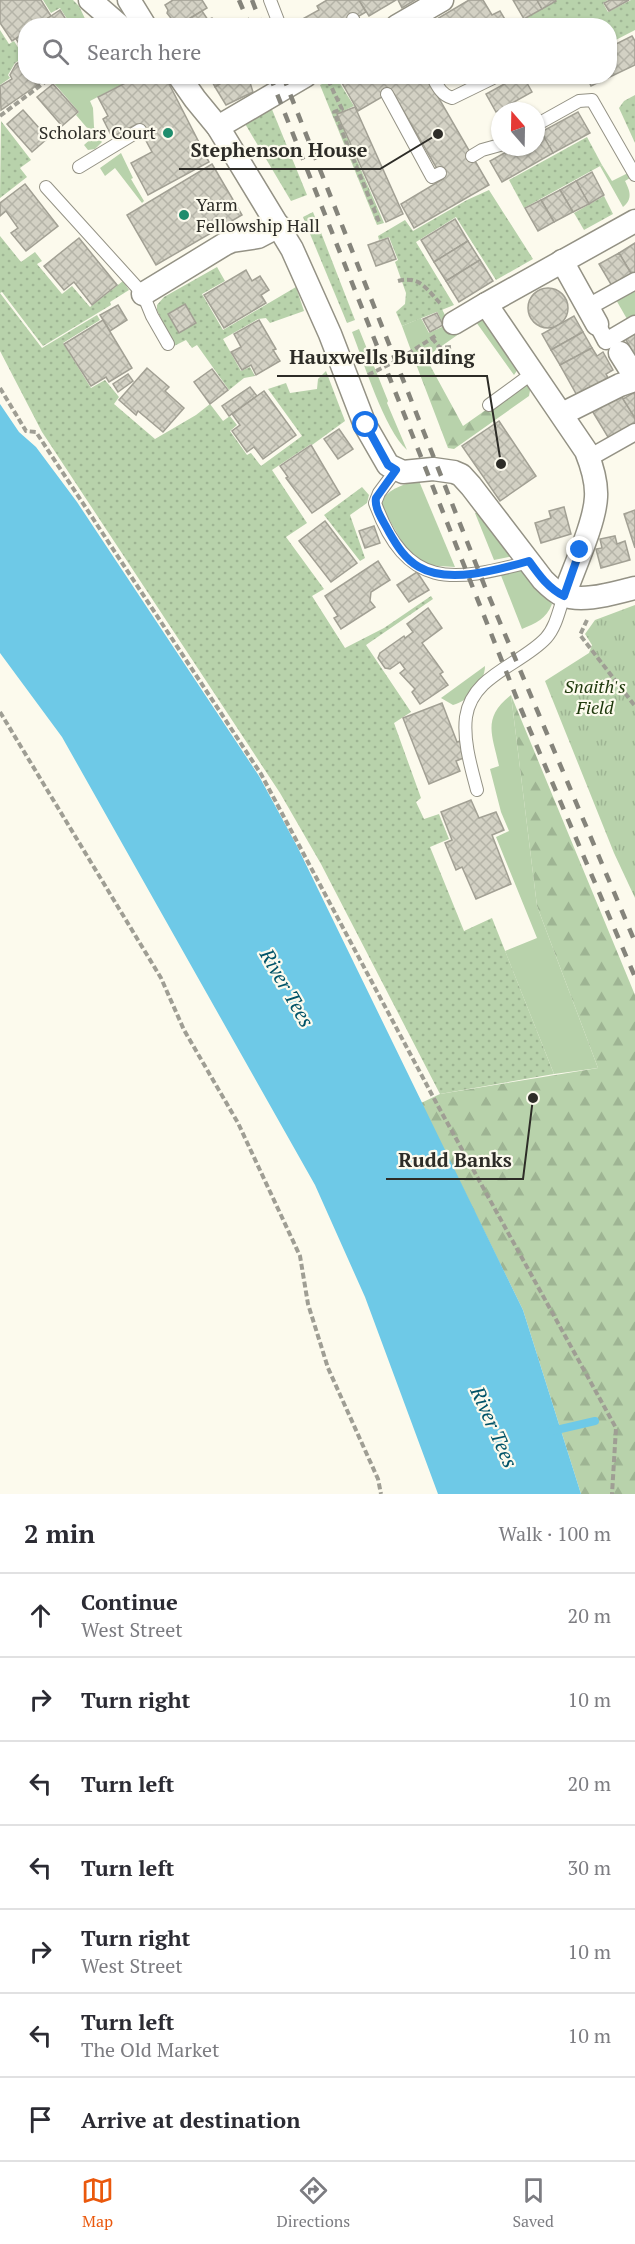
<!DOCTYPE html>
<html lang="en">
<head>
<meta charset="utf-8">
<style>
  body { margin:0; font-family:"PT Serif",serif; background:#f7f7f7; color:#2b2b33 }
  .compass { position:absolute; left:491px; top:102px; width:54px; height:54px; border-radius:50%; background:#fff; box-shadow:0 2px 4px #0004; rotate:340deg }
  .stop { position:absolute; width:18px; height:18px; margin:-14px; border:4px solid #1a73e8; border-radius:50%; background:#fff }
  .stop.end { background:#1a73e8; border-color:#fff; box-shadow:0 2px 6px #0008 }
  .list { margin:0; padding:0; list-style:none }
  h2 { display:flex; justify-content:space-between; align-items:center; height:78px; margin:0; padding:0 24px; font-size:26px }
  h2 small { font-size:20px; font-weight:400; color:#7c7c81 }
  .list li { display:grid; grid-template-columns:39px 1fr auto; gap:18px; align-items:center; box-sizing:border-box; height:84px; padding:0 24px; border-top:2px solid #e1e1e2 }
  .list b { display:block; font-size:22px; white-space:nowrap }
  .list p { margin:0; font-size:20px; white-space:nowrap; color:#7c7c81 }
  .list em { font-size:20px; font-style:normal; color:#7c7c81 }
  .icon { flex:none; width:33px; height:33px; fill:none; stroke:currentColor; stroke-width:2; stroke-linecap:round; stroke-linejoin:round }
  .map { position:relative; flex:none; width:635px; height:1494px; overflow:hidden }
  .search { position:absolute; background:#fff; box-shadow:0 2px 4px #0004; left:18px; right:18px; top:18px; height:66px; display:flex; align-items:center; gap:15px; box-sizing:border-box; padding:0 21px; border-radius:24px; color:#7c7c81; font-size:22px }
  .sheet { height:666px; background:#fff }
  nav { display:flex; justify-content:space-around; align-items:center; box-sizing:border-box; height:84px; border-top:2px solid #e1e1e2; background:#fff; font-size:16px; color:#7c7c81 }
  nav a { display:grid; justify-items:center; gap:3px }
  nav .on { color:#ea580c }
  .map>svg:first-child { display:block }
  .grass { fill:#b8d2ab }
  .forest { fill:url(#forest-firs) }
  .park { fill:url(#park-tufts) }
  .garden { fill:url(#garden-dots) }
  .water { fill:#6ec9e7 }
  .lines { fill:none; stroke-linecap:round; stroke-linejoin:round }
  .stream { stroke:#6ec9e7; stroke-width:8 }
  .building { fill:url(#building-cross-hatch); stroke:#a2a094; stroke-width:1.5 }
  .service-casing { stroke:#949285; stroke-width:14 }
  .pedestrian-casing { stroke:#949285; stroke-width:19 }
  .minor-casing { stroke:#949285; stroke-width:25 }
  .path { stroke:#9f9e94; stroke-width:4; stroke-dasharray:6 3; stroke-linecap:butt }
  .service { stroke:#fff; stroke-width:12 }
  .pedestrian { stroke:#fff; stroke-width:16 }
  .minor { stroke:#fff; stroke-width:22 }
  .rail { stroke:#85847b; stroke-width:4.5; stroke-dasharray:10 10; stroke-linecap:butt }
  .route { stroke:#1a73e8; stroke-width:8 }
  .poi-dot { fill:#1e8d6d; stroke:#fcfaed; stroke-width:2 }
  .labels { text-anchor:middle; stroke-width:4.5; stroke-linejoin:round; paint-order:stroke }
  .poi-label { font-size:18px; fill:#2d2c27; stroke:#fcfaed; text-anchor:end }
  .park-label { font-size:18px; font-style:italic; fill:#203a0e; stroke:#fcfaed }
  .water-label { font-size:20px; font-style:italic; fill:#005368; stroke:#fcfaed }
  .leader { fill:none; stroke:#2d2c27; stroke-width:2 }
  .callout-dot { fill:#2d2c27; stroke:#fcfaed; stroke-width:2 }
  .callout-label { font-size:20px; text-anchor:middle; font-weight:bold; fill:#2d2c27; stroke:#fcfaed; stroke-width:4.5; stroke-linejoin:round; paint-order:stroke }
</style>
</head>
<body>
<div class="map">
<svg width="635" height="1494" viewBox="0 0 635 1494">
  <defs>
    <pattern id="forest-firs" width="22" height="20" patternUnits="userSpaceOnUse" patternTransform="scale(1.5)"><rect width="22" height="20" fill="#b8d2ab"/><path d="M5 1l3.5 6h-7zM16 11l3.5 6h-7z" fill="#9eb493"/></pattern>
    <pattern id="park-tufts" width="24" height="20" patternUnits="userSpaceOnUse" patternTransform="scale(1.5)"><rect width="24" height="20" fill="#b8d2ab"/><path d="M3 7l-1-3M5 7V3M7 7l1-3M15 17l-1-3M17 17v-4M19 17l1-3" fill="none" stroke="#9eb493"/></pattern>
    <pattern id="garden-dots" width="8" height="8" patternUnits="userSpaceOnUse" patternTransform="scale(1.5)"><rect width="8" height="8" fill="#b8d2ab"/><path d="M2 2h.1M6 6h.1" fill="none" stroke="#9eb493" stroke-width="1.8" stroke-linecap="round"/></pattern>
    <pattern id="building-cross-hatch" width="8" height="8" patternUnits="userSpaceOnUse" patternTransform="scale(1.5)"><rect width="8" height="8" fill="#d3d1c4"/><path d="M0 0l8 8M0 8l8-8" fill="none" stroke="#b5b4a8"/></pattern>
  </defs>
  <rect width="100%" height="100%" fill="#fcfaed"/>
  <!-- grass -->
  <g class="grass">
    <path d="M61,77H136L90,101L93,108L94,127L102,142L95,149L88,150L84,145L94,136L76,115L79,112L53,82Z"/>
    <path d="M121,153L133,178L131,179L144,201L142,203L115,168L105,176L100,168Z"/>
    <path d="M602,165L612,181L628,173L630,178L625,181C630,191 633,199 623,207L600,166Z"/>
    <path d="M635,286V320L627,319L615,298Z"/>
    <path d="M442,309L453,332L474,319H484L520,366L514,375L476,322L416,364L402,326L421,318L429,333L444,326L437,311Z"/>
    <path d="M359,329L388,401L387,403L407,450C384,429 364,363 352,332Z"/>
    <path d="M419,481L455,567L423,565L405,547L382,507V499C393,487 404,484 419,481Z"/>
    <path d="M475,513H479L514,556L494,560Z"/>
    <path d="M525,567L552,604C546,619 536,623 522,629L500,573Z"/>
    <path d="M485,666C485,682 469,701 453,705L441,698Z"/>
    <path d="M511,695L537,906L598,1068L554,1074L505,951L537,938L496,837L509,831L501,812L490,769L499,766C492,734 482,718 511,695Z"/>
  </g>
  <!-- forest -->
  <g class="forest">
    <path d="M426,358L463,426L520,386L527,384L531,385L529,396L454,449L448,448L416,364Z"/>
    <path d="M511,695L635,995V1494H581L523,1310L421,1103L440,1094L598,1068L537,906Z"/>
  </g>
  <!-- park -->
  <path class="park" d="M635,605V898L614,853L545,681L589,653L592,645L585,634L595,620Z"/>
  <!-- garden -->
  <g class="garden">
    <path d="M43,0H73L79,6L88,25H71L60,8L51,13Z"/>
    <path d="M556,0H608L603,3L608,12L631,0H635V30L610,43V26L513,25Z"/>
    <path d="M0,30L9,44L14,41L24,57L15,63L8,75L10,78L0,85Z"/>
    <path d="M336,77L354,106L337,114L384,223L377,225L320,85Z"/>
    <path d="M635,95V143L619,108L624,101Z"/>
    <path d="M271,107L307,195L291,201L244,122Z"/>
    <path d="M1,121L31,160L20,168L27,177L0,198Z"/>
    <path d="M587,137L602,165L524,208L509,180Z"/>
    <path d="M489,190L533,259L496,280L456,217L416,242L454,305L402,326L396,312L405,304L406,293L395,262L398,260L389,237L379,240L378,236L405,220L413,231L467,200Z"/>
    <path d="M604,196L613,214L584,230L574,213Z"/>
    <path d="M313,212L355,320L347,323L303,217Z"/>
    <path d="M0,236L21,262L35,252L42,261L37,264L62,294L72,286L90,307L123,281L129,290L110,302L111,305L43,346L2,292L0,293L42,348L97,315L100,320L63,343L91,388L105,380L119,397L114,404L155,439L196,415L210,404L223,421L230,416L237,425L230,431L247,455L251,453L261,466L302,436L268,389L286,383L290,393L317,389L318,379L326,371L345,421L312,445L311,444L272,470L307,523L286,537L324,589L312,596L345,648L384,628L431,596L433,599L366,645L411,712L394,723L421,798L416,802L424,819L439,814L449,839L430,847L464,931L492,918L554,1074L440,1094L321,864L280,793L42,432L0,351Z"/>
    <path d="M217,267L225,281L202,294L223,330L296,287L304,311L270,323L266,318L258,319L223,339L241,371L250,367L255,376L244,378L229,390L197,345L192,348L186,340L174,346L157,310V305L164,297Z"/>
    <path d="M362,487L369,495L367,503L350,515L365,558L360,561L324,515Z"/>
  </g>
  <!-- water -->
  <path class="water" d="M0,404L19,432L36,447L77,502L259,776L297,846L523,1310L581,1494H438L365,1297L315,1185L62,737L0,653Z"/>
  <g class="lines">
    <!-- stream -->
    <path class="stream" d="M552,1431L595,1421"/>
  </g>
  <!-- building -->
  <g class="building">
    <path d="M0,0H41L51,16L36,26H26V32L12,41L0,23Z"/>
    <path d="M173,0H202L207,8L177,26L167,13L168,10L165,5Z"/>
    <path d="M327,0H359L366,12L342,26H290L319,10L317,6Z"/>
    <path d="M359,0H396L369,16Z"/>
    <path d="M398,0H415L402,8Z"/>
    <path d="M469,0H483L492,15L500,11L509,26H425Z"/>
    <path d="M513,0H537L542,9L524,19Z"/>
    <path d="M537,0H555L556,1L542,9Z"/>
    <path d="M610,0H629L609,11L604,3Z"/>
    <path d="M60,10L70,26H36Z"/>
    <path d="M202,11L208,20L212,18L217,26H178Z"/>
    <path d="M26,32V54L16,39Z"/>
    <path d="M632,36L635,41V65L591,86L587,77L578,81L576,76H610V47Z"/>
    <path d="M26,58V76H44L46,79L1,110L0,86L12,79L10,75L16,64Z"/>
    <path d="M139,76H165L209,162L148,195L131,163L152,152L137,124L112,137L103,119L108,116L98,97Z"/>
    <path d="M209,76H232L215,87Z"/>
    <path d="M232,76H248L253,92L226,105L215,87Z"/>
    <path d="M338,76H426L489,185L414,228L401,204L443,179L392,91L358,111Z"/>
    <path d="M519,76H523L532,92L496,112L486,94Z"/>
    <path d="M53,84L78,112L62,126L37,97Z"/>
    <path d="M355,107L403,214L386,222L337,114Z"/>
    <path d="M23,110L48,138L32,152L7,124Z"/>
    <path d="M578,112L590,133L553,153L541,132Z"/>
    <path d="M541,132L553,153L502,182L490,161L515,147H536V135Z"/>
    <path d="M212,164L242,215L156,265L127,215Z"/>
    <path d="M592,172L604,195L589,204L576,181Z"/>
    <path d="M576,181L589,204L573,212L560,190Z"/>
    <path d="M25,184L58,226L26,251L11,233L18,228L6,211L0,216V203Z"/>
    <path d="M560,190L573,212L554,222L541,200Z"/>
    <path d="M541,200L554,222L538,231L525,208Z"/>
    <path d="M455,219L468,241L434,262L421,240Z"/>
    <path d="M79,238L117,285L92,305L74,282L64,290L44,266Z"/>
    <path d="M388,238L396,259L376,266L368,245Z"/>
    <path d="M468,241L480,260L446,281L434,262Z"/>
    <path d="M635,243V274L632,275L619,253Z"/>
    <path d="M619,253L632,275L612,286L599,264Z"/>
    <path d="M480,260L493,281L459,302L446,281Z"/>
    <path d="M246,270L252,281L260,276L269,290L261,295L266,303L224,328L204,295Z"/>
    <circle cx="548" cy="308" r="20"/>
    <path d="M185,304L196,323L179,333L168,314Z"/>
    <path d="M118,305L127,320L110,331L100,315Z"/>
    <path d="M437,313L443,325L430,332L423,319Z"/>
    <path d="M574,316L583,332L551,350L542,334Z"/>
    <path d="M103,320L132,368L109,382L106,377L91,386L64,344Z"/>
    <path d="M259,320L276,349L273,350L280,361L256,375L251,365L242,370L231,352L241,347L234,334Z"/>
    <path d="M583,332L592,348L560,365L551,350Z"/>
    <path d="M635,333V356L625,338Z"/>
    <path d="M592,348L597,356L603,352L613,370L606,374L610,381L579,399L560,365Z"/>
    <path d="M147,368L169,387L165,391L184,408L163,432L138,411L136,415L119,400Z"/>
    <path d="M212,369L228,390L210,404L194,382Z"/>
    <path d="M128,374L133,381L118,392L113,384Z"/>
    <path d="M250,387L257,396L229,416L222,406Z"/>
    <path d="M264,391L296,435L263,459L254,447L247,452L232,431L240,425L232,414Z"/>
    <path d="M619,392L635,418V428L611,442L591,409Z"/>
    <path d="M635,392V418L623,399Z"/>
    <path d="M499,421L536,476L500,501L462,446Z"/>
    <path d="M339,429L353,449L338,459L324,439Z"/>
    <path d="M311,445L340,494L312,513L286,478L288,477L280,466Z"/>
    <path d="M564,507L571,534L541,543L535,523L551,518L549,511Z"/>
    <path d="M635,510V548L624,514Z"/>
    <path d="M325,521L357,563L331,582L299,541Z"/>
    <path d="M374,526L380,543L365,548L359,531Z"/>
    <path d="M615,536L617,544L625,541L630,560L601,568L596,549L602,548L600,539Z"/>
    <path d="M378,561L390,580L371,592L370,601L375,607L341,629L334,618L338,616L325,596Z"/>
    <path d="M417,572L429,590L409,602L397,585Z"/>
    <path d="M428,608L442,628L422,643L443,672L440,674L448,685L420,704L412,692L415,689L400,673L405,669L400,662L390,669L385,668L378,658L380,653L404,636L405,638L413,632L407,624Z"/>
    <path d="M442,703L457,742L460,741L466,757L456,761L460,771L429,784L403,718Z"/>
    <path d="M471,800L479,818L496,812L504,830L492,835L511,884L476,899L462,867L456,870L445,843L452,840L441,812Z"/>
  </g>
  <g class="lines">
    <defs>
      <g id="service">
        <path d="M270,0L280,26"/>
        <path d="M353,19L356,26"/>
        <path d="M432,76C437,85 441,95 452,98L497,76"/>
        <path d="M387,94L432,177L440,173"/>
        <path d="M536,125L579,101L592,100L635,175"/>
        <path d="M472,156L482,150L500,145"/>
        <path d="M79,167L140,130"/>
        <path d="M46,187L143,294L152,316L168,344"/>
        <path d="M489,405L534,372"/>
        <path d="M396,470L379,493L375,503C407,590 451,582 529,562"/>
        <path d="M477,790C471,767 463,741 466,717C472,675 521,665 546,638C556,627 559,610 564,596"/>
      </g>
      <g id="pedestrian">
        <path d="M588,307L635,281"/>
        <path d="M597,324L606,341L635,324"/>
        <path d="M589,458L635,432"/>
      </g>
      <g id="minor">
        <path d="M90,0L120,26"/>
        <path d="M129,0L145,26"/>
        <path d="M397,26L442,0"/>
        <path d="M179,76L195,99L218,127L292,249L330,334L365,425L388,465L403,472L433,469L454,472L461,475L471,486L543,580C549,586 555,592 562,595C584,603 613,593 635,588"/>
        <path d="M218,127L305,76"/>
        <path d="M562,261L597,324"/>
        <path d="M143,294L225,244L232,241L258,237L279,226"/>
        <path d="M454,323L486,304"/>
        <path d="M620,353L635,377"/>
        <path d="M562,414L620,385L635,380"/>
        <path d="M564,596C573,570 595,523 596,497C597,481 592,466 586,451L486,304L635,221"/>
      </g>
    </defs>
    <!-- service casing -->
    <use href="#service" class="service-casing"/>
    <!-- pedestrian casing -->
    <use href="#pedestrian" class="pedestrian-casing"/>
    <!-- minor casing -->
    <use href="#minor" class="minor-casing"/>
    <!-- path -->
    <g class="path">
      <path d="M328,80L342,109L334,112L380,224"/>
      <path d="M0,116L53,76"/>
      <path d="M398,281C420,275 427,290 441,304"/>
      <path d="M432,338L440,348L451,347"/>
      <path d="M368,375L398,360L437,335"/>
      <path d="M0,388L26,431L36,432L261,774L438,1106L616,1428L612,1494"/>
      <path d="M587,620L580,635L635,706"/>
      <path d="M0,712L161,978L184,1030L238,1123L300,1256L308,1304L328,1368L378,1479L381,1494"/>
    </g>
    <!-- service -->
    <use href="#service" class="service"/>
    <!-- pedestrian -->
    <use href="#pedestrian" class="pedestrian"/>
    <!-- minor -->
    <use href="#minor" class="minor"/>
    <!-- rail -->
    <g class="rail">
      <path d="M239,0L250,26"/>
      <path d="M252,0L262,26"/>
      <path d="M270,76L521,709L635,977"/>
      <path d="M283,76L485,587L635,942"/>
    </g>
  </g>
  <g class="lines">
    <!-- route -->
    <path class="route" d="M366,425L388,465L396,470L376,498C374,509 384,522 389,532C397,546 405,559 419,567C448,584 498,570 529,561C539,575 548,588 564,596L580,550"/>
  </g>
  <!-- markers -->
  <g class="poi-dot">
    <circle cx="168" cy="133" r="6"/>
    <circle cx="184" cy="215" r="6"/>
  </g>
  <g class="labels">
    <!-- poi labels -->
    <g class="poi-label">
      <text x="156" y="139">Scholars Court</text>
      <text x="196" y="211" text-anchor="start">Yarm<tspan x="196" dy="21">Fellowship Hall</tspan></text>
    </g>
    <!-- park labels -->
    <g class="park-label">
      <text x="595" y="693">Snaith's<tspan x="595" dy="21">Field</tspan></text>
    </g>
    <!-- water labels -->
    <g class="water-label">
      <text transform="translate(287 988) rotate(60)" y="7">River Tees</text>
      <text transform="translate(494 1427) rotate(66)" y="7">River Tees</text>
    </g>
  </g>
  <!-- callouts -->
  <path class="leader" d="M438 134L380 169H179M501 464L487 376H277M533 1098L523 1179H386"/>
  <g class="callout-dot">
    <circle cx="438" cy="134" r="6"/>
    <circle cx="501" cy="464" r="6"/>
    <circle cx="533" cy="1098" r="6"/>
  </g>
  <g class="callout-label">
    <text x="279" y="157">Stephenson House</text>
    <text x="382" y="364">Hauxwells Building</text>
    <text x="455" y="1167">Rudd Banks</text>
  </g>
</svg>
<svg class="compass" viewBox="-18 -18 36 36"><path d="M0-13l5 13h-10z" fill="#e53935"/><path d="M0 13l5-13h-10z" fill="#7c7c81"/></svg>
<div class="stop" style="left:366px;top:425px"></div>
<div class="stop end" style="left:580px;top:550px"></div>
<div class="search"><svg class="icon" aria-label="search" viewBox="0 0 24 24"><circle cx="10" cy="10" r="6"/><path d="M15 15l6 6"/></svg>Search here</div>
</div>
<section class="sheet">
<h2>2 min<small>Walk · 100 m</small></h2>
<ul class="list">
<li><svg class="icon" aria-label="ahead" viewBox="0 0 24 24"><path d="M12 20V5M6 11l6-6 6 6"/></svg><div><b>Continue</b><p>West Street</p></div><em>20 m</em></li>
<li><svg class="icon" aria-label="right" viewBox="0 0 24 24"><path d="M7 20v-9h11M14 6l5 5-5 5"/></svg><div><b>Turn right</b></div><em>10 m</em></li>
<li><svg class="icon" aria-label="left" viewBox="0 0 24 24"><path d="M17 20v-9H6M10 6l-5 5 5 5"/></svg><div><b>Turn left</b></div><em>20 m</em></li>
<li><svg class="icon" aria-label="left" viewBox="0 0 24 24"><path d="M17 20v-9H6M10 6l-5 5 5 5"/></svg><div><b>Turn left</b></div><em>30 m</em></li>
<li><svg class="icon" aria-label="right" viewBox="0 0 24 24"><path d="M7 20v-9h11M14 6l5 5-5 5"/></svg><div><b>Turn right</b><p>West Street</p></div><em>10 m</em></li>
<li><svg class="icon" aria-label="left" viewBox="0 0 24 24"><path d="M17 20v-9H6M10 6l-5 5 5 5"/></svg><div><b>Turn left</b><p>The Old Market</p></div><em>10 m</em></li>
<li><svg class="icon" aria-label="arrive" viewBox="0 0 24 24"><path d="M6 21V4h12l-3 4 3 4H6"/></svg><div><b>Arrive at destination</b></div></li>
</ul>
</section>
<nav>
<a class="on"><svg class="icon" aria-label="map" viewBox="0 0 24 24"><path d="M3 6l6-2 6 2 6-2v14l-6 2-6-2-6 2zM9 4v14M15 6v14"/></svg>Map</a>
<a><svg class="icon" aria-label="directions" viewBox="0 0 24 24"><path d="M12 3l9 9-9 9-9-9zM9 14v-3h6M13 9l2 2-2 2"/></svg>Directions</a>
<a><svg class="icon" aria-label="saved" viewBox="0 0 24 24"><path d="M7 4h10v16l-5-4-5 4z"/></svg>Saved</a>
</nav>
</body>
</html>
